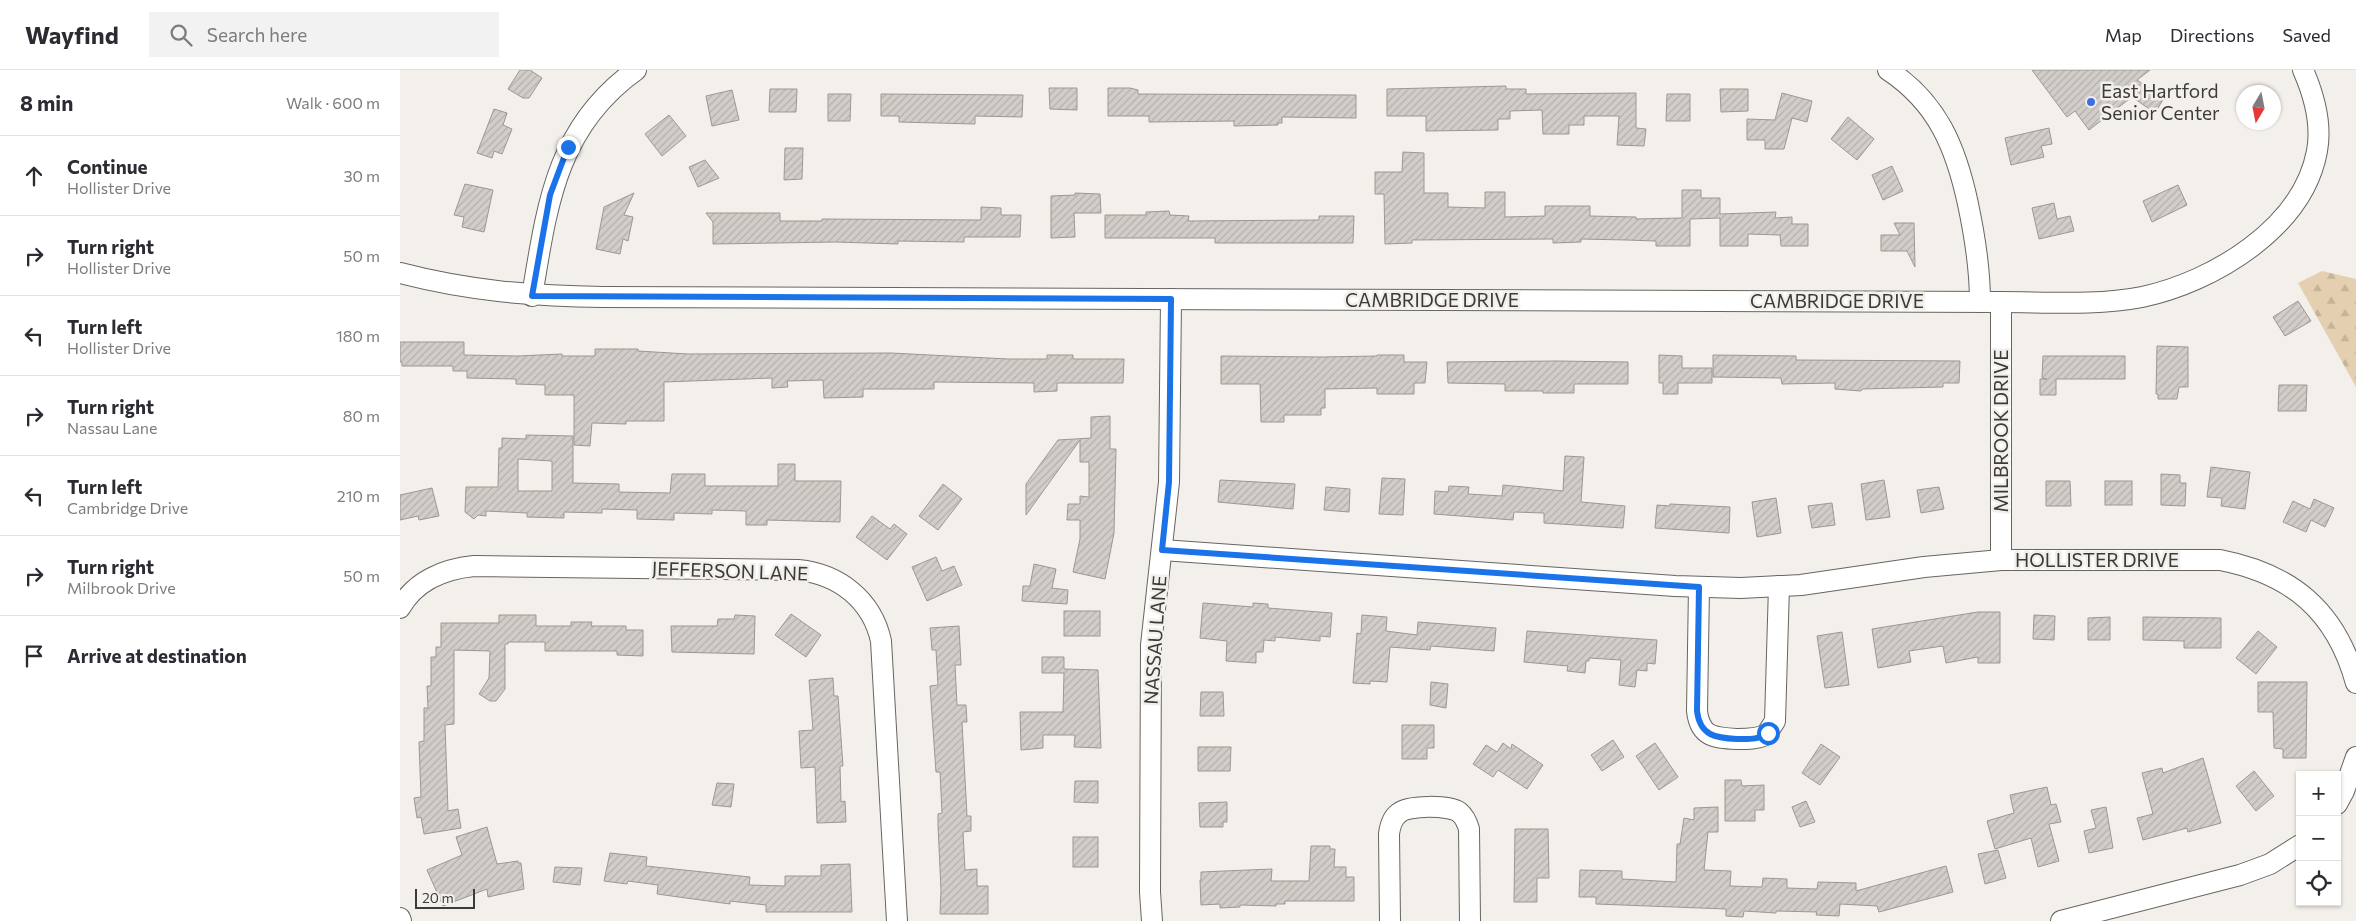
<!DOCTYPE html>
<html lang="en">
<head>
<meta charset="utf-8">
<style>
  body { margin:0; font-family:Commissioner,sans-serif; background:#f2f2f3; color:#2b2b33 }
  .controls { position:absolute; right:15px; bottom:15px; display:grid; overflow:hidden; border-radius:0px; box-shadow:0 1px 4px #0004 }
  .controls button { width:45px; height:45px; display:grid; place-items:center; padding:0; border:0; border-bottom:1px solid #e1e1e2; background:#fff; color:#2b2b33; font:25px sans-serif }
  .compass { position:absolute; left:1836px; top:15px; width:45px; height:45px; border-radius:50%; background:#fff; box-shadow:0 1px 4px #0004; rotate:190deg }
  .scale { position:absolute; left:15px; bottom:12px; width:60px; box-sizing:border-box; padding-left:5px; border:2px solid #3c3b39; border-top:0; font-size:14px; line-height:18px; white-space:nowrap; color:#3c3b39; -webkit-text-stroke:4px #f3efea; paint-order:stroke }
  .stop { position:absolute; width:15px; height:15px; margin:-11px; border:4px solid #1a73e8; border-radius:50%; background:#fff }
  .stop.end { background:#1a73e8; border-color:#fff; box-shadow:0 1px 5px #0008 }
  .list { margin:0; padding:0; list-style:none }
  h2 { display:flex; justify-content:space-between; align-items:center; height:65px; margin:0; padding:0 20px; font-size:21px }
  h2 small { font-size:16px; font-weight:400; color:#7c7c81 }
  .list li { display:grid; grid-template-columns:32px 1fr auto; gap:15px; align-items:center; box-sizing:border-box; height:80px; padding:0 20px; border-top:1px solid #e1e1e2 }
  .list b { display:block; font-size:19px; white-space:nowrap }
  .list p { margin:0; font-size:16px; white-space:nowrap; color:#7c7c81 }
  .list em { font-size:16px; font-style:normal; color:#7c7c81 }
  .icon { flex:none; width:28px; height:28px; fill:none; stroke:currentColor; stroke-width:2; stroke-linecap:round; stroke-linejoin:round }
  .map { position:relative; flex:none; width:1956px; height:851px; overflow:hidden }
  header { display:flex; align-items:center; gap:30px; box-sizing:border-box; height:70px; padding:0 25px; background:#fff; border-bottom:1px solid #e1e1e2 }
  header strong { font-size:24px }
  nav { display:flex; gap:28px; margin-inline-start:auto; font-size:18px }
  .search { width:350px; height:45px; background:#f2f2f3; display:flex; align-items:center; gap:12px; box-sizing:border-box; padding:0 18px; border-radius:0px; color:#7c7c81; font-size:19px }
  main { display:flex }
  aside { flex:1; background:#fff }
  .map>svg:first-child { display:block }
  .forest { fill:url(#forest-firs) }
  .building { fill:url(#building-hatch); stroke:#9b9893; fill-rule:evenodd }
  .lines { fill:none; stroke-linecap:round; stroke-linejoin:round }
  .street-casing { stroke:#686561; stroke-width:22 }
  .street { stroke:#fff; stroke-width:20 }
  .route { stroke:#1a73e8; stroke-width:6 }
  .poi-dot { fill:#3d6dde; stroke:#f3efea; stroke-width:2 }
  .labels { text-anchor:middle; stroke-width:5; stroke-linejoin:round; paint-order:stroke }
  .poi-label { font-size:19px; fill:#3c3b39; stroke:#f3efea; text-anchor:start }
  .street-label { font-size:19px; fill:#3c3b39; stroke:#f3efea }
</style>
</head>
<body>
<header>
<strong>Wayfind</strong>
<div class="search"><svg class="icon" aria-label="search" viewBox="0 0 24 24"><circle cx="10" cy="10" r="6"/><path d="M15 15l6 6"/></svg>Search here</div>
<nav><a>Map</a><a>Directions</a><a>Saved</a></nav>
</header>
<main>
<aside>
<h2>8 min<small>Walk · 600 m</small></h2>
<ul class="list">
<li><svg class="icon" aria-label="ahead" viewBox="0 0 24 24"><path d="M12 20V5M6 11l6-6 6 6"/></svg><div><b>Continue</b><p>Hollister Drive</p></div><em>30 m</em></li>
<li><svg class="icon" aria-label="right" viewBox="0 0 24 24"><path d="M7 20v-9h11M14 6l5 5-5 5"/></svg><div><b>Turn right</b><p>Hollister Drive</p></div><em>50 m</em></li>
<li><svg class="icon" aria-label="left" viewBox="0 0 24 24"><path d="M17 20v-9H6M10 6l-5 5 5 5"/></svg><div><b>Turn left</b><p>Hollister Drive</p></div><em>180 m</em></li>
<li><svg class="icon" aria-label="right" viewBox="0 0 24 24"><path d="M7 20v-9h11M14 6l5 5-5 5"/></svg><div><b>Turn right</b><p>Nassau Lane</p></div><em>80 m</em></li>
<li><svg class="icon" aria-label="left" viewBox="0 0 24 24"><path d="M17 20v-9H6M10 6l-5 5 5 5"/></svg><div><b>Turn left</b><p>Cambridge Drive</p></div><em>210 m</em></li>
<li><svg class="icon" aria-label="right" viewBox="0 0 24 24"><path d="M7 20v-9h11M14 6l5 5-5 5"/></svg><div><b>Turn right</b><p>Milbrook Drive</p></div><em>50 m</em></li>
<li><svg class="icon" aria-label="arrive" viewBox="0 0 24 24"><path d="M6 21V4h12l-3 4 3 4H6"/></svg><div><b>Arrive at destination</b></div></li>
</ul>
</aside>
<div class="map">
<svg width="1956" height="851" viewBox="0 0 1956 851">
  <defs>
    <pattern id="forest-firs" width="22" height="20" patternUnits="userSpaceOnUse" patternTransform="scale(1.25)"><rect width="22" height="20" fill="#e4d0b0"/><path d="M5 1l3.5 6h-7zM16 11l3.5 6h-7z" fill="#c4b498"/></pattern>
    <pattern id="building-hatch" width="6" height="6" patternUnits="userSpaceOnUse" patternTransform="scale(1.25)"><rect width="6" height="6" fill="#d1cdc8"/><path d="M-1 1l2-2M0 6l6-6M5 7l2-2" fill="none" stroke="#b4b1ad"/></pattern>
  </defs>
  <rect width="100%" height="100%" fill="#f3efea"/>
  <!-- forest -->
  <path class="forest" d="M1922,201L1956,209V317L1898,213Z"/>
  <!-- building -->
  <g class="building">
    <path d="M120,0H130L142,8L129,28H123L108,19Z"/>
    <path d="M1632,0H1750L1737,10L1764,28L1755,43L1732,27L1689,60L1675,41L1667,47Z"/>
    <path d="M1106,16V19H1126V24L1236,23V58L1246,59L1244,76L1217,75L1219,46H1184V55H1169V64H1143L1142,40L1110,41V49H1098V60L1026,61V46H987V19Z"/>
    <path d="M649,18H677V40L650,39Z"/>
    <path d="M708,18H730L738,20V24L956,25V48L882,47V53H878V55L834,56V51L749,52V46H708Z"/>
    <path d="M370,19H397L396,42H369Z"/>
    <path d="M1320,19H1348V41L1321,42Z"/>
    <path d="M332,20L339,50L312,56L306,26Z"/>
    <path d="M1382,23L1412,31L1407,52L1392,48L1384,79H1365V70H1347V49L1375,50Z"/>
    <path d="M428,24H451L450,51H428Z"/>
    <path d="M481,24L623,25L622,47L575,46V54L499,52V46H481Z"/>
    <path d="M1267,24H1290V51H1266Z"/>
    <path d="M94,39L107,43L103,55L112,59L102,84L94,81L92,88L77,83Z"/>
    <path d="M269,45L286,66L262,86L245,64Z"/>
    <path d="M1448,47L1474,69L1457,90L1431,69Z"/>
    <path d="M1649,58L1652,74L1641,76L1644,87L1611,95L1605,68Z"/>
    <path d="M385,78H403L402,109L384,110Z"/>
    <path d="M1003,82L1024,83V123H1048V137L1085,138V122H1105V147L1145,146V136H1190V146L1236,147V149L1282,148V120H1301V128H1320V144L1376,142L1375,148L1392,147V154H1408V176H1381L1380,165L1348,164V176H1320V148L1290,149V176H1256V171L1226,170L1181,169V172L1153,173V169L1012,170V173L985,174L984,124H975V102H1002Z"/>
    <path d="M305,90L319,108L298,117L289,97Z"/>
    <path d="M1492,96L1503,121L1483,130L1472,105Z"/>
    <path d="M65,114L93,120L84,162L62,157L64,147L54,145Z"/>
    <path d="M1778,115L1787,135L1752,152L1743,131Z"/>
    <path d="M234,123L224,145L233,147L228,171L223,169L220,184L196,179L204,137Z"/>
    <path d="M675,123L700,124L701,143H674L675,167L651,168V126L675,125Z"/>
    <path d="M1654,133L1657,149L1670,146L1674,161L1639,169L1632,138Z"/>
    <path d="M581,137L601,138V145H621L620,167H564V172L498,171V174L436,172L313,174V152L306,143H380V151H422V149L581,150Z"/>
    <path d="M769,141L770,145L789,146L788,151L919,150V146H954L953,173H815V168H705V145H746V142Z"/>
    <path d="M1494,153H1514L1515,197L1507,181H1481V165H1500Z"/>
    <path d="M1898,231L1911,251L1885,266L1873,247Z"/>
    <path d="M0,272H64V285L118,286L162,284V286H195V279H238V281L288,284L491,283L608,289H647V285H673V289H724L723,313H657V321L634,322V313L534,312V319H463V327L424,328L423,310L387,311L388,317L372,318V308L264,312V351H226V354L192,353L190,376L174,375V325H145V315L116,314V309L67,308V301H53V296H2V292H0Z"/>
    <path d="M1757,276L1788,277V317H1779L1777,329H1758V324H1756Z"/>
    <path d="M977,285H1004V292H1027L1025,313H1014V324H977V318L925,319V338H921V345H884V352H861L860,314H821V286L922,287L977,286Z"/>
    <path d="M1259,285L1282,286V298H1312V313H1278V324H1263V313H1259Z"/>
    <path d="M1313,285L1396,286V290L1560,291L1559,313H1543V317L1462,319L1461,321L1435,319V313L1382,314L1381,308L1313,307Z"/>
    <path d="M1643,286H1725V309H1656V325H1640V309H1647L1642,308Z"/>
    <path d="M1157,291L1228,292V314H1174V323H1143V321H1105V314L1048,313L1047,292Z"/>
    <path d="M1879,315H1907L1906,341H1878Z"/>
    <path d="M710,346V379H716L714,463L705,509L673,502L680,469V450H667L668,434H680V426L689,427V392H680V370L626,445V414L658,370L691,368V347Z"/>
    <path d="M126,365L173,366V413L219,414V422L270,423L272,404H305V416H378V394H395V411H441L440,452L367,450V455H346V441L312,440V444L274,443V450L237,449V440L202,439V443L164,442V448L127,447V443L86,441V446L78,445L74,449L65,442L66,417H98L99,378H102V368L126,369ZM118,389L152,391V421H118Z"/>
    <path d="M1165,386L1184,387L1181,432L1225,436L1223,458L1144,453V443L1114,442L1113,450L1034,444L1035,421L1048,422L1049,416L1069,417L1068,424L1102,426L1103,415L1163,421Z"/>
    <path d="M1811,397L1850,402L1845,439L1821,436L1822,428L1807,427Z"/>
    <path d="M1761,404L1780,405V413H1786L1785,436L1761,435Z"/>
    <path d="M982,408L1005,409L1003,445L979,444Z"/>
    <path d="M820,410L895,414L893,439L818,432Z"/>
    <path d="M1484,410L1490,447L1466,450L1461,414Z"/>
    <path d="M1646,411H1670L1671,436H1646Z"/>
    <rect x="1705" y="411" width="27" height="24"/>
    <path d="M543,414L562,429L538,460L519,446Z"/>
    <path d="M926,417L950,419L949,442L924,440Z"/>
    <path d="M1539,417L1544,439L1521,443L1517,420Z"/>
    <path d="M32,418L39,446L19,450L18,446L0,450V425Z"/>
    <path d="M1376,428L1381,463L1357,467L1352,432Z"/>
    <path d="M1914,429L1934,438L1925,457L1911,450L1906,462L1883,452L1893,431L1910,439Z"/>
    <path d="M1432,433L1435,455L1412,458L1408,436Z"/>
    <path d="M1270,434L1330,437L1329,463L1255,458L1257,435L1270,436Z"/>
    <path d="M472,446L490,459L494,454L507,464L487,490L456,467Z"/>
    <path d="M536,487L542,501L554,496L562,515L527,531L512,497Z"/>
    <path d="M634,494L656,499L652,518L668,520L667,534L622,531L623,516H630Z"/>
    <path d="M803,533L853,537V533L868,534V538L932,543L930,567L920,566V571L875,567V571L864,570L863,582H856V593L826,591L827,571L800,568Z"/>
    <rect x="664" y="541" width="36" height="25"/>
    <path d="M1578,542H1600V593H1578V587L1546,593L1543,576L1509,581L1511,592L1478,598L1472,559Z"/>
    <path d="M391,544L421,565L406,587L375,565Z"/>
    <path d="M99,545H136V556H171V552H192L191,556H226V560H243V586L217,585V581H145V572H108V574H105V619L96,631H90L79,624L89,608L90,581L54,580V654L45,655L48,741L58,739L61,758L24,764L21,747L17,748L14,728L21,727L19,672L24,671V638H28L27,616H31V587H36V577H41V553H99Z"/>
    <path d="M335,545L355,546L354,584L272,582L271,556H317L318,549H334Z"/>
    <path d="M962,545L987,547L986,561L1017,565L1018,552L1096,558L1094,581L1031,576L1030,580L990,577L987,612L970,611V614L953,613L957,563L961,564Z"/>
    <path d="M1634,545L1655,546L1654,570L1633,569Z"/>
    <path d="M1710,547V570H1688V548Z"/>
    <path d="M1743,547L1821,548V578H1784V571L1743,570Z"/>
    <path d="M559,556L561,595H555L557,635H566L567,652H562L567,746H571V761L563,762L565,800L577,799V816H588V844H540L541,820L538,755V744L542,743L540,702H536L530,616L538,615L536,580H532L530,558Z"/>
    <path d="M1127,561L1257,570L1255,594L1247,593V601L1237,600L1235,617L1219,615L1221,590L1189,588V591H1186L1185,603L1167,601L1168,596L1124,592Z"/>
    <path d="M1858,561L1877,577L1856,604L1836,588Z"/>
    <path d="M1442,562L1449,615L1425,618L1417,566Z"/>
    <path d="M642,587H664V599L698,600L701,678L674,677L675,665H643V678L621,680L620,642H663L664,603H642Z"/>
    <path d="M433,608L434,626H438L443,696H440L441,732L445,731L446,752L417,753L415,697L401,698L399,661L413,660L409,610Z"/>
    <path d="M1031,612L1048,614L1046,638L1030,635Z"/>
    <path d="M1858,612H1907L1906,688H1883V679L1874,678L1873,642H1858Z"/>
    <path d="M801,622H823L824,646H800Z"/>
    <path d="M1002,655H1034V678H1027V689H1002Z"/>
    <path d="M1213,670L1224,687L1202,701L1191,685Z"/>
    <path d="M1103,673L1111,679L1112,674L1143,695L1127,719L1098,700L1093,707L1073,694L1086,675L1097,682Z"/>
    <path d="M1255,673L1278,707L1259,720L1236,686Z"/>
    <path d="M1421,674L1440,687L1420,715L1402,703Z"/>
    <path d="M798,677H831L830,701H798Z"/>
    <path d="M1803,688L1821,753L1788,762L1787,758L1743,770L1737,748L1753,744L1742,703L1762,698L1763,703Z"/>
    <path d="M1854,701L1874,726L1856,741L1836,716Z"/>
    <path d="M1325,710H1341L1342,716L1364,715V740H1355V751H1325Z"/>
    <path d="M675,711H698V733L674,732Z"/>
    <path d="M317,713L334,714L331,737L312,735Z"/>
    <path d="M1647,717L1651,735L1656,734L1661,752L1649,754L1659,791L1638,797L1631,768L1595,779L1587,751L1614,743L1610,725Z"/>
    <path d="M1406,731L1415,752L1400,757L1392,737Z"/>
    <path d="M827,732V752H823V757H800L799,733Z"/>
    <path d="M1318,737V762H1308L1304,800L1331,801L1330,816L1362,817L1363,808L1387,809V818L1417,819L1418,812L1456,813V821L1546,796L1553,822L1479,842L1477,836L1440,834L1439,846L1416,845L1417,842L1376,841V843L1344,841L1343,847L1326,846V839L1196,834V827H1179L1180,800L1222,801V809L1276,812L1277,774H1280L1284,748L1294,750V738Z"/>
    <path d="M1706,737L1713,778L1689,783L1684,761L1696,758L1691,740Z"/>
    <path d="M87,757L97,794L118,791V793H121L124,819L88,827L87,819L43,836L27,800L62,785L56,767Z"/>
    <path d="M1115,759H1148L1149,808H1137V832H1114Z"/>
    <rect x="673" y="767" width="25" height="30"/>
    <path d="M911,776H930V779H935L934,797H946V807H954V831H885V834H876V836L840,835V837L820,838V834L801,835L800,810H801V802L872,799L871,811H909Z"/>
    <path d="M1598,780L1606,808L1585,814L1578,784Z"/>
    <path d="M210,783L247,787L246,796L350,807L349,815L385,816V806H421V795L450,794L452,842H366V835L330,831V834L257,824L258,815L228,811L227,814L204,811Z"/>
    <path d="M155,797L182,798L180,815L153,812Z"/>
  </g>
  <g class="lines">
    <defs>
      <g id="street">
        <path d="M1488,0C1538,33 1556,78 1568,134C1575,167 1580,198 1580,232"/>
        <path d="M0,203C69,221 132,226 203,227L1601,232C1647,232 1696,236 1742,227C1813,212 1903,158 1917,81C1922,54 1914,25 1903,0"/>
        <path d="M132,226C147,136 156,57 236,0"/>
        <path d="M762,480L1275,516L1341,518L1401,515L1524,497L1601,490H1820C1892,504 1936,541 1956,613"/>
        <path d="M1601,490V232"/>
        <path d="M1299,517L1297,641C1300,668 1316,668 1338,669C1348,669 1357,669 1366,665L1375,651L1379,516"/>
        <path d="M0,538C15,511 44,499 74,496L398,500C439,504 472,530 481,571L497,851"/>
        <path d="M1937,734L1944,721L1956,687"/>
        <path d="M0,848L1,851"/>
        <path d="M752,851L750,822L751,575L769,412L771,229"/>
        <path d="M990,851L989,764C990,756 992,748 999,743C1008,735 1049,735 1059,742C1065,747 1067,752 1069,759L1070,851"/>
        <path d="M1661,851L1840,805L1870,794L1900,775"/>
      </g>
    </defs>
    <!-- street casing -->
    <use href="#street" class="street-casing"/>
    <!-- street -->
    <use href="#street" class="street"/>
  </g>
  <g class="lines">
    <!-- route -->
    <path class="route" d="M168,77L150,125L132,226L771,229L769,412L762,480L1299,517L1297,641C1300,666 1316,668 1337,669C1349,669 1358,670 1368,663"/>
  </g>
  <!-- markers -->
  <circle class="poi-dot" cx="1691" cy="32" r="5"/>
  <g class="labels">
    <!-- poi labels -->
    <g class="poi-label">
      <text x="1701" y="28">East Hartford<tspan x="1701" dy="22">Senior Center</tspan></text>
    </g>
    <!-- street labels -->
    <g class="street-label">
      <text x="1032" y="237">CAMBRIDGE DRIVE</text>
      <text x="1437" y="238">CAMBRIDGE DRIVE</text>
      <text transform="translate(1601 361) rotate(-90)" y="7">MILBROOK DRIVE</text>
      <text x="1697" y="497">HOLLISTER DRIVE</text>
      <text transform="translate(330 501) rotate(2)" y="7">JEFFERSON LANE</text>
      <text transform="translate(755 570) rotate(-86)" y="7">NASSAU LANE</text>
    </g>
  </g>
</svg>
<div class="controls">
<button>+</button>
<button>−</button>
<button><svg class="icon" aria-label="locate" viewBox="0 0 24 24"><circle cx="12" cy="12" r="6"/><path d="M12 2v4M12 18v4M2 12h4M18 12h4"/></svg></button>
</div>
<svg class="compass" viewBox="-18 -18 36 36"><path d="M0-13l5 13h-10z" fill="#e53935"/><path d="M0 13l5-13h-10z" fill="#7c7c81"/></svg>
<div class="scale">20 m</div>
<div class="stop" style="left:1368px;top:663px"></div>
<div class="stop end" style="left:168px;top:77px"></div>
</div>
</main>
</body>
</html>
